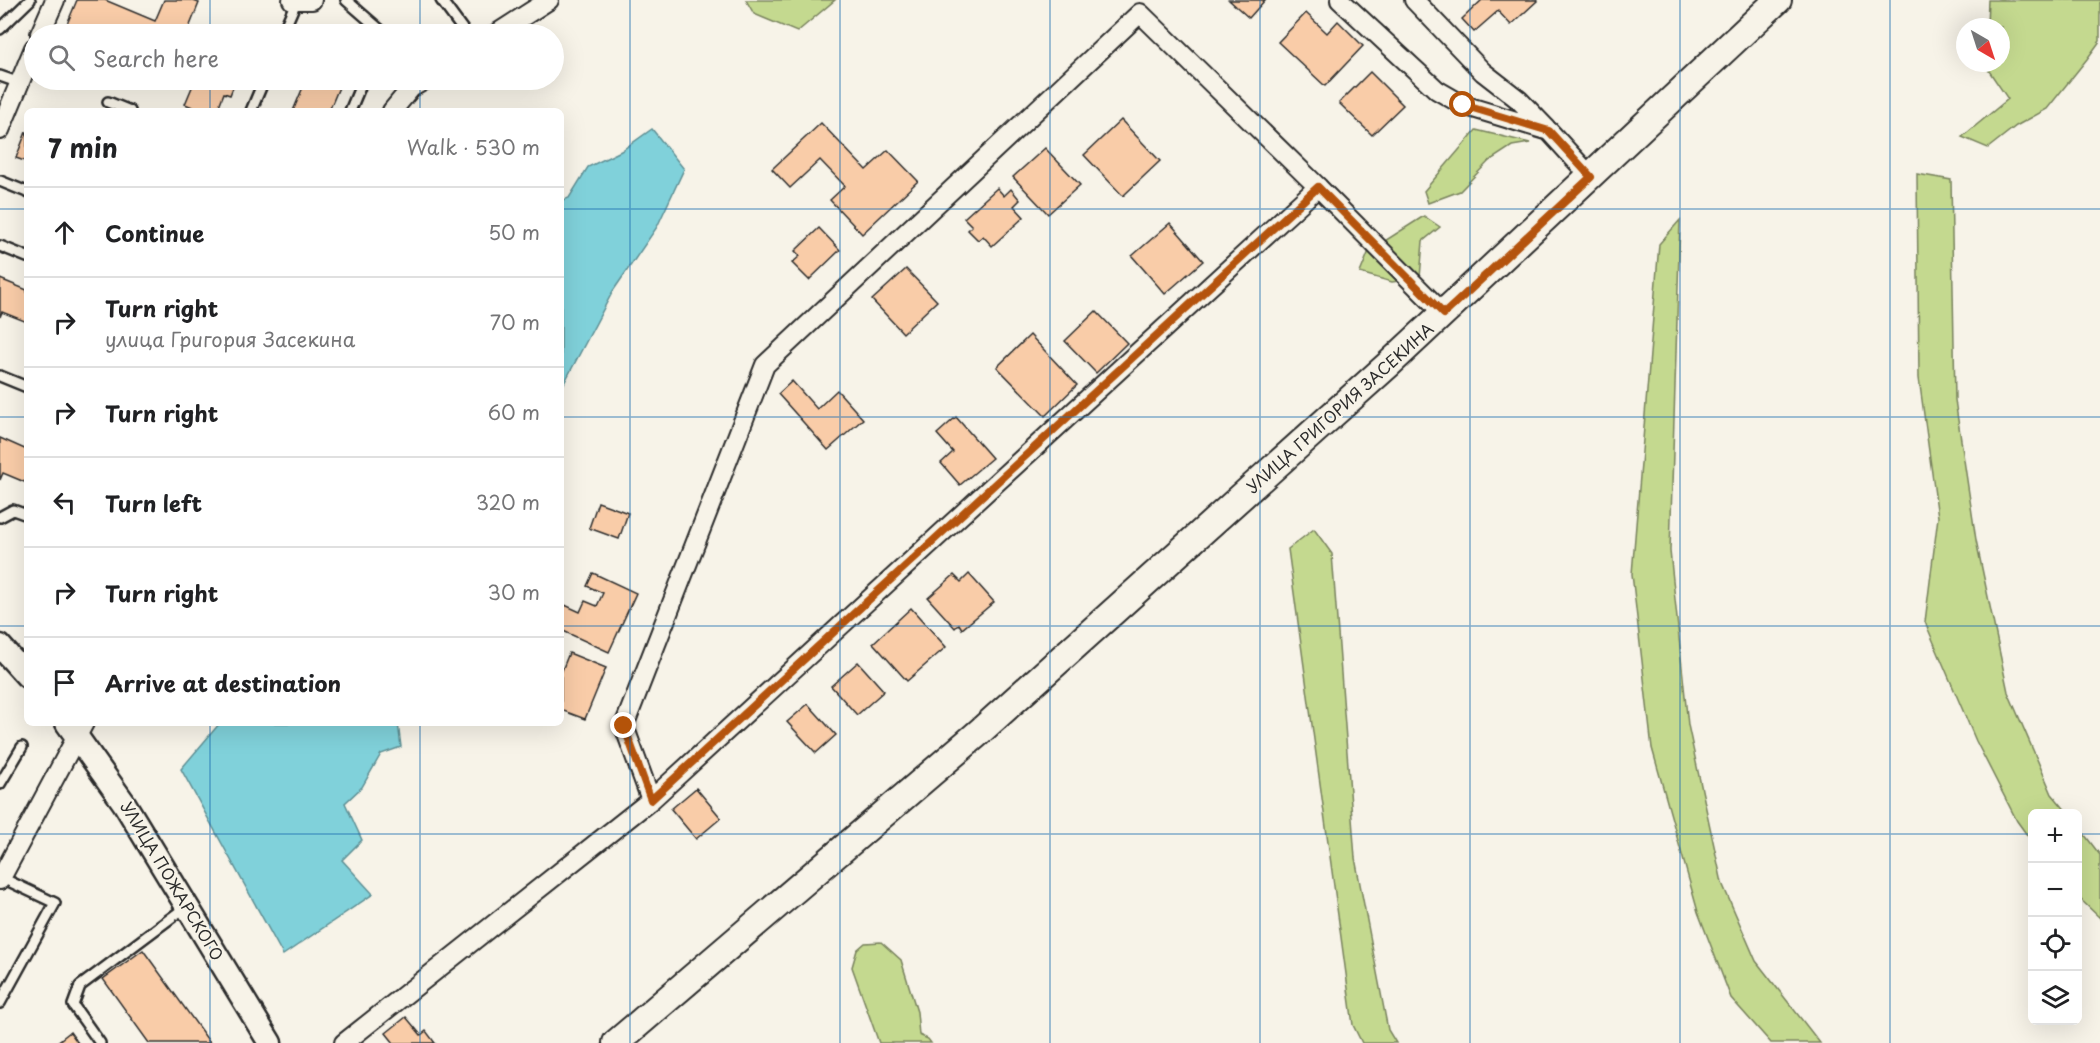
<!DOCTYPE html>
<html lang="en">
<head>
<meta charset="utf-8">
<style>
  body { margin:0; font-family:"Playpen Sans",sans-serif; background:#f6f6f6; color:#202124 }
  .controls { position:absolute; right:18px; bottom:18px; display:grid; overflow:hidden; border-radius:9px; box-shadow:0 6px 24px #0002 }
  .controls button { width:54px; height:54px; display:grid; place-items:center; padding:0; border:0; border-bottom:2px solid #e0e0e0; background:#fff; color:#202124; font:30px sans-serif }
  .compass { position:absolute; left:1956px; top:18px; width:54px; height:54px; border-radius:50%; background:#fff; box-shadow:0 6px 24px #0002; rotate:141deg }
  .stop { position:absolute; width:18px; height:18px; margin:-14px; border:4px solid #b45309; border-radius:50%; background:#fff }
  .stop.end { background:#b45309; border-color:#fff; box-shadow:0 2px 6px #0008 }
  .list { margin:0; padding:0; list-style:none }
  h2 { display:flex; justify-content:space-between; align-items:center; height:78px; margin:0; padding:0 24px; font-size:26px }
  h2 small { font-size:20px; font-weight:400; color:#757577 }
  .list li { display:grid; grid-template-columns:39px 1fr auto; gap:18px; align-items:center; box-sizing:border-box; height:90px; padding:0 24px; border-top:2px solid #e0e0e0 }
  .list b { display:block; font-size:22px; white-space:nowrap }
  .list p { margin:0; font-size:20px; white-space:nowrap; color:#757577 }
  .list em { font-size:20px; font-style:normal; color:#757577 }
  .icon { flex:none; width:33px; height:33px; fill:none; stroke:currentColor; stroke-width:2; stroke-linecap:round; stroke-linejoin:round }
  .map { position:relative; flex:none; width:2100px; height:1043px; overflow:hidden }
  .search { position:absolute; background:#fff; box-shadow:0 6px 24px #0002; left:24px; top:24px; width:540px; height:66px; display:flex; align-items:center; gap:15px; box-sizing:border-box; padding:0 21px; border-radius:33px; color:#757577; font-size:22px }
  .panel { position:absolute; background:#fff; box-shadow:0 6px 24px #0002; left:24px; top:108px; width:540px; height:618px; border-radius:9px }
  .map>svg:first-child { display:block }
  .green { fill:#c4d98f; stroke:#78825d; stroke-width:1.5 }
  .water { fill:#80d1da; stroke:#5e8f94; stroke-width:1.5 }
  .building { fill:#f9cca8; stroke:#2b2b2b; stroke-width:1.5 }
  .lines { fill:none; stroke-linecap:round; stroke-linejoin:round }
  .service-casing { stroke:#2b2b2b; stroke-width:14 }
  .minor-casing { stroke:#2b2b2b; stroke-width:22 }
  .tertiary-casing { stroke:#2b2b2b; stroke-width:27 }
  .secondary-casing { stroke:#2b2b2b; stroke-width:30 }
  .service { stroke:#f7f3e8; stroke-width:9 }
  .minor { stroke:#f7f3e8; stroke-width:18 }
  .tertiary { stroke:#f7f3e8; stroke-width:22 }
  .secondary { stroke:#f7f3e8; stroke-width:26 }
  .route { stroke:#b45309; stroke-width:8 }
  .grid { fill:none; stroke:#1f6fb2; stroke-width:1.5; stroke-opacity:0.55 }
  .labels { text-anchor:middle; stroke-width:4.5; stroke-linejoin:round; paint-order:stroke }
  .street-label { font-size:16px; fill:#2b2b2b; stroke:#f7f3e8 }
</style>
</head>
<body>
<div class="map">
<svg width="2100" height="1043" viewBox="0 0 2100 1043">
  <rect width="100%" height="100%" fill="#f7f3e8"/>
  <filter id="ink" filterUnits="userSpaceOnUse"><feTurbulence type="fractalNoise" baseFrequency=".0167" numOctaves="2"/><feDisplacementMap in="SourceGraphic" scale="12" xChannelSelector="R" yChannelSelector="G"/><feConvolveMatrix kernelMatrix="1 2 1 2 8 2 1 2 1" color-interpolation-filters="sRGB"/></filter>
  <g filter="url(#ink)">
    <!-- green -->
    <g class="green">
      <path d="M746,0H835L797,32L754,14Z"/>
      <path d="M1988,0H2100V41L2087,59L2047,109L2016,126L1988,148L1962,137L2008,99L1987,68V63H2001V27H1987Z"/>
      <path d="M1476,130L1530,143L1512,146L1489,161L1460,191L1428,203L1424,191Z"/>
      <path d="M1917,174L1951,180L1955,400L1976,540L2008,692L2052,794L2068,813L2032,814V842L2017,821L1976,741L1925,622L1938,517L1919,378Z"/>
      <path d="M1424,216L1440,227L1423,241L1420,278L1392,282L1360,273L1369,251Z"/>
      <path d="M1680,220L1670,551L1688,725L1722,883L1756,961L1820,1043H1771L1731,998L1698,912L1652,748L1632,574L1659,244Z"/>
      <path d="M1314,529L1332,554L1355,858L1388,1030L1396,1043H1362L1353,1025L1288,549Z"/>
      <path d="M2078,826L2100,855V918L2078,897Z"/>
      <path d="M881,942L901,960L917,1012L919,1035L928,1039L931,1043H879L852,967L857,950L865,943Z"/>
    </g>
    <!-- water -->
    <g class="water">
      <path d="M652,129L684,169L657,227L613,291L561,389V201L569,198L588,167L621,151Z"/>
      <path d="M220,723H398L401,747L381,754L362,787L345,803L362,840L342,860L373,894L283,955L181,769Z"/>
    </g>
    <!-- building -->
    <g class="building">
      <path d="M77,0H105L155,21L164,0H191L199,3L187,33L191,34H79L81,30L67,24Z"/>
      <path d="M1229,0H1265L1249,18Z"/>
      <path d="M1482,0H1536L1537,1L1511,25L1498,11L1474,32L1462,19Z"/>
      <path d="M1306,13L1327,33L1338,21L1363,46L1325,86L1278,42Z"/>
      <path d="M1370,72L1403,105L1372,135L1339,103Z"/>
      <path d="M195,80H243L240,87L234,85L230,95L224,93L217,111H202L185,104Z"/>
      <path d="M306,80H342L329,111H293Z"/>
      <path d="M1121,120L1160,161L1123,196L1084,155Z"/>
      <path d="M821,123L866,170L888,150L918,181L862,234L830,200L845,186L820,160L790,188L772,169Z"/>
      <path d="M26,132H27V162L16,158Z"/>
      <path d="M1045,148L1080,185L1048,214L1013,177Z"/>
      <path d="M997,188L1004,196L1011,189L1020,200L1014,206L1024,217L992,246L983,236L978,240L968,230L972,226L964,218Z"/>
      <path d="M1170,223L1203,261L1165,294L1132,256Z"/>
      <path d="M819,228L840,250L809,280L792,263L800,256L795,251Z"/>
      <path d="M906,269L937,301L903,333L872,300Z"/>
      <path d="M0,279L27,290V322L2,312L0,317Z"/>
      <path d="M1096,311L1127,343L1096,373L1065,341Z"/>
      <path d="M1030,335L1077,385L1045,416L997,367Z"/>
      <path d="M792,381L817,409L837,390L863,419L828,450L778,394Z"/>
      <path d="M956,417L992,458L960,485L941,463L953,452L937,434Z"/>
      <path d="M0,438L27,450V483L3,473L0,480Z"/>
      <path d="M598,502L628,513L619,539L589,528Z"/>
      <path d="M593,573L636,593L609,652L561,630V613L565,605L580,612L585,601L597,606L603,593L587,586Z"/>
      <path d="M969,574L994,602L962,629L959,624L955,628L928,598L954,575L961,582Z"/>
      <path d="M911,608L946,647L907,681L873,643Z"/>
      <path d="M569,653L606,668L585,719L561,710V673Z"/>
      <path d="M858,662L884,691L857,715L831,686Z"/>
      <path d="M808,704L836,735L816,753L787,722Z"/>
      <path d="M696,788L721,818L696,839L671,809Z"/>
      <path d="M143,950L210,1043H149L103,979Z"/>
      <path d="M406,1017L421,1035L426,1031L435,1043H394L386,1033Z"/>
      <path d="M70,1032L78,1043H56Z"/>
    </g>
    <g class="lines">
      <defs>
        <g id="service">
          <path d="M346,0L385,34"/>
          <path d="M441,0L466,34"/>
          <path d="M0,29L30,0"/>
          <path d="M282,34L296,2"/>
          <path d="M0,76L20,83"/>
          <path d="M108,102L130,111"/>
          <path d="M251,111L264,80"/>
          <path d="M350,111L363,80"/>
          <path d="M0,181L27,192"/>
          <path d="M0,246L27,257"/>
          <path d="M0,376L27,387"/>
          <path d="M0,517L13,510L27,515"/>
          <path d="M0,784L22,747"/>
          <path d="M0,877L55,903L0,1003"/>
          <path d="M100,1043L73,1005L80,986L187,906"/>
        </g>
        <g id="minor">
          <path d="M292,0H312"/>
          <path d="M1340,0L1437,90L1463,105L1549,131L1591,177"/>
          <path d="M1414,0L1483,72L1519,100L1546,128"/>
          <path d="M40,34L55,0"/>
          <path d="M496,34L549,0"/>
          <path d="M392,111L411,88L425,80"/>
          <path d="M0,130L34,48"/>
          <path d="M1318,187L1444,314"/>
          <path d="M0,880L84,723"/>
          <path d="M344,1043L651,800L1318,187L1140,13L765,365L624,726L651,800"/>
        </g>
        <g id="tertiary">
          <path d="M0,646L27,676"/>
          <path d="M67,723L124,803L270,1043"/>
        </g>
        <path id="secondary" d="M616,1043L976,735L1389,364L1778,0"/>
      </defs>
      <!-- service casing -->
      <use href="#service" class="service-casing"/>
      <!-- minor casing -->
      <use href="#minor" class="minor-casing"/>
      <!-- tertiary casing -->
      <use href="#tertiary" class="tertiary-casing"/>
      <!-- secondary casing -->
      <use href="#secondary" class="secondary-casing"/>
      <!-- service -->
      <use href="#service" class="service"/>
      <!-- minor -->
      <use href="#minor" class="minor"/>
      <!-- tertiary -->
      <use href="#tertiary" class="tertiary"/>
      <!-- secondary -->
      <use href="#secondary" class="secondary"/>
    </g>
  </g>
  <g class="lines" filter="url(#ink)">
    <!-- route -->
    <path class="route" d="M624,726L651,800L1318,187L1444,314L1591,177L1549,131L1463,105"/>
  </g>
  <!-- grid -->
  <path class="grid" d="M210,0V34M420,0V34M630,0V1043M840,0V1043M1050,0V1043M1260,0V1043M1470,0V1043M1680,0V1043M1890,0V1043M210,80V111M420,80V111M0,209H27M561,209H2100M0,417H27M561,417H2100M0,626H27M561,626H2100M210,723V1043M420,723V1043M0,834H2032M2078,834H2100"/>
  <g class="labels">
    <!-- street labels -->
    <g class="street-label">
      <text transform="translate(1340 408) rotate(-42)" y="6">УЛИЦА ГРИГОРИЯ ЗАСЕКИНА</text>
      <text transform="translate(172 881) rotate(59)" y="6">УЛИЦА ПОЖАРСКОГО</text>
    </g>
  </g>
</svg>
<div class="controls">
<button>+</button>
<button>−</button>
<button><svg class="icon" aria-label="locate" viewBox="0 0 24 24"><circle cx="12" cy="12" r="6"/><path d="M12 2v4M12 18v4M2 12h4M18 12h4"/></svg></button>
<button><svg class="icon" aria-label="layers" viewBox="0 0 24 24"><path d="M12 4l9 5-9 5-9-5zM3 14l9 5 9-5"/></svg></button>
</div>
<svg class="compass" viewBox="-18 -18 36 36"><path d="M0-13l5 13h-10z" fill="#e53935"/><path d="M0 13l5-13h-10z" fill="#757577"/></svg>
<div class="stop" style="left:1463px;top:105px"></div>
<div class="stop end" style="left:624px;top:726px"></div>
<div class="search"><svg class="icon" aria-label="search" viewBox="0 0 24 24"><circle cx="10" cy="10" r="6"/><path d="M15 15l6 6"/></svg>Search here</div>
<section class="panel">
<h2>7 min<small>Walk · 530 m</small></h2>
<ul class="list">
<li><svg class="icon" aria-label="ahead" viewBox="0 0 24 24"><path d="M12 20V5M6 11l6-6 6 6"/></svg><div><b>Continue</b></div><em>50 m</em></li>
<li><svg class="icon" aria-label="right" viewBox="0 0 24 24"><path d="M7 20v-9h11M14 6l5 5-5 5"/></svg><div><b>Turn right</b><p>улица Григория Засекина</p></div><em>70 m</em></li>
<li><svg class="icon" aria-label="right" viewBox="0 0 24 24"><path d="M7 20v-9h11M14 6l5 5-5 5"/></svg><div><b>Turn right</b></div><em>60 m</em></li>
<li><svg class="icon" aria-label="left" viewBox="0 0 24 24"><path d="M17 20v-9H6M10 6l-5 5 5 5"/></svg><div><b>Turn left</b></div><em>320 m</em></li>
<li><svg class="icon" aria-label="right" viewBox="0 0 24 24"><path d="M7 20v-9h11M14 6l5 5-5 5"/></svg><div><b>Turn right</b></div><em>30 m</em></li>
<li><svg class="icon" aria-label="arrive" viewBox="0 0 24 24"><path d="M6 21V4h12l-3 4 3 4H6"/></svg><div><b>Arrive at destination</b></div></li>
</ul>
</section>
</div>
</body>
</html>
